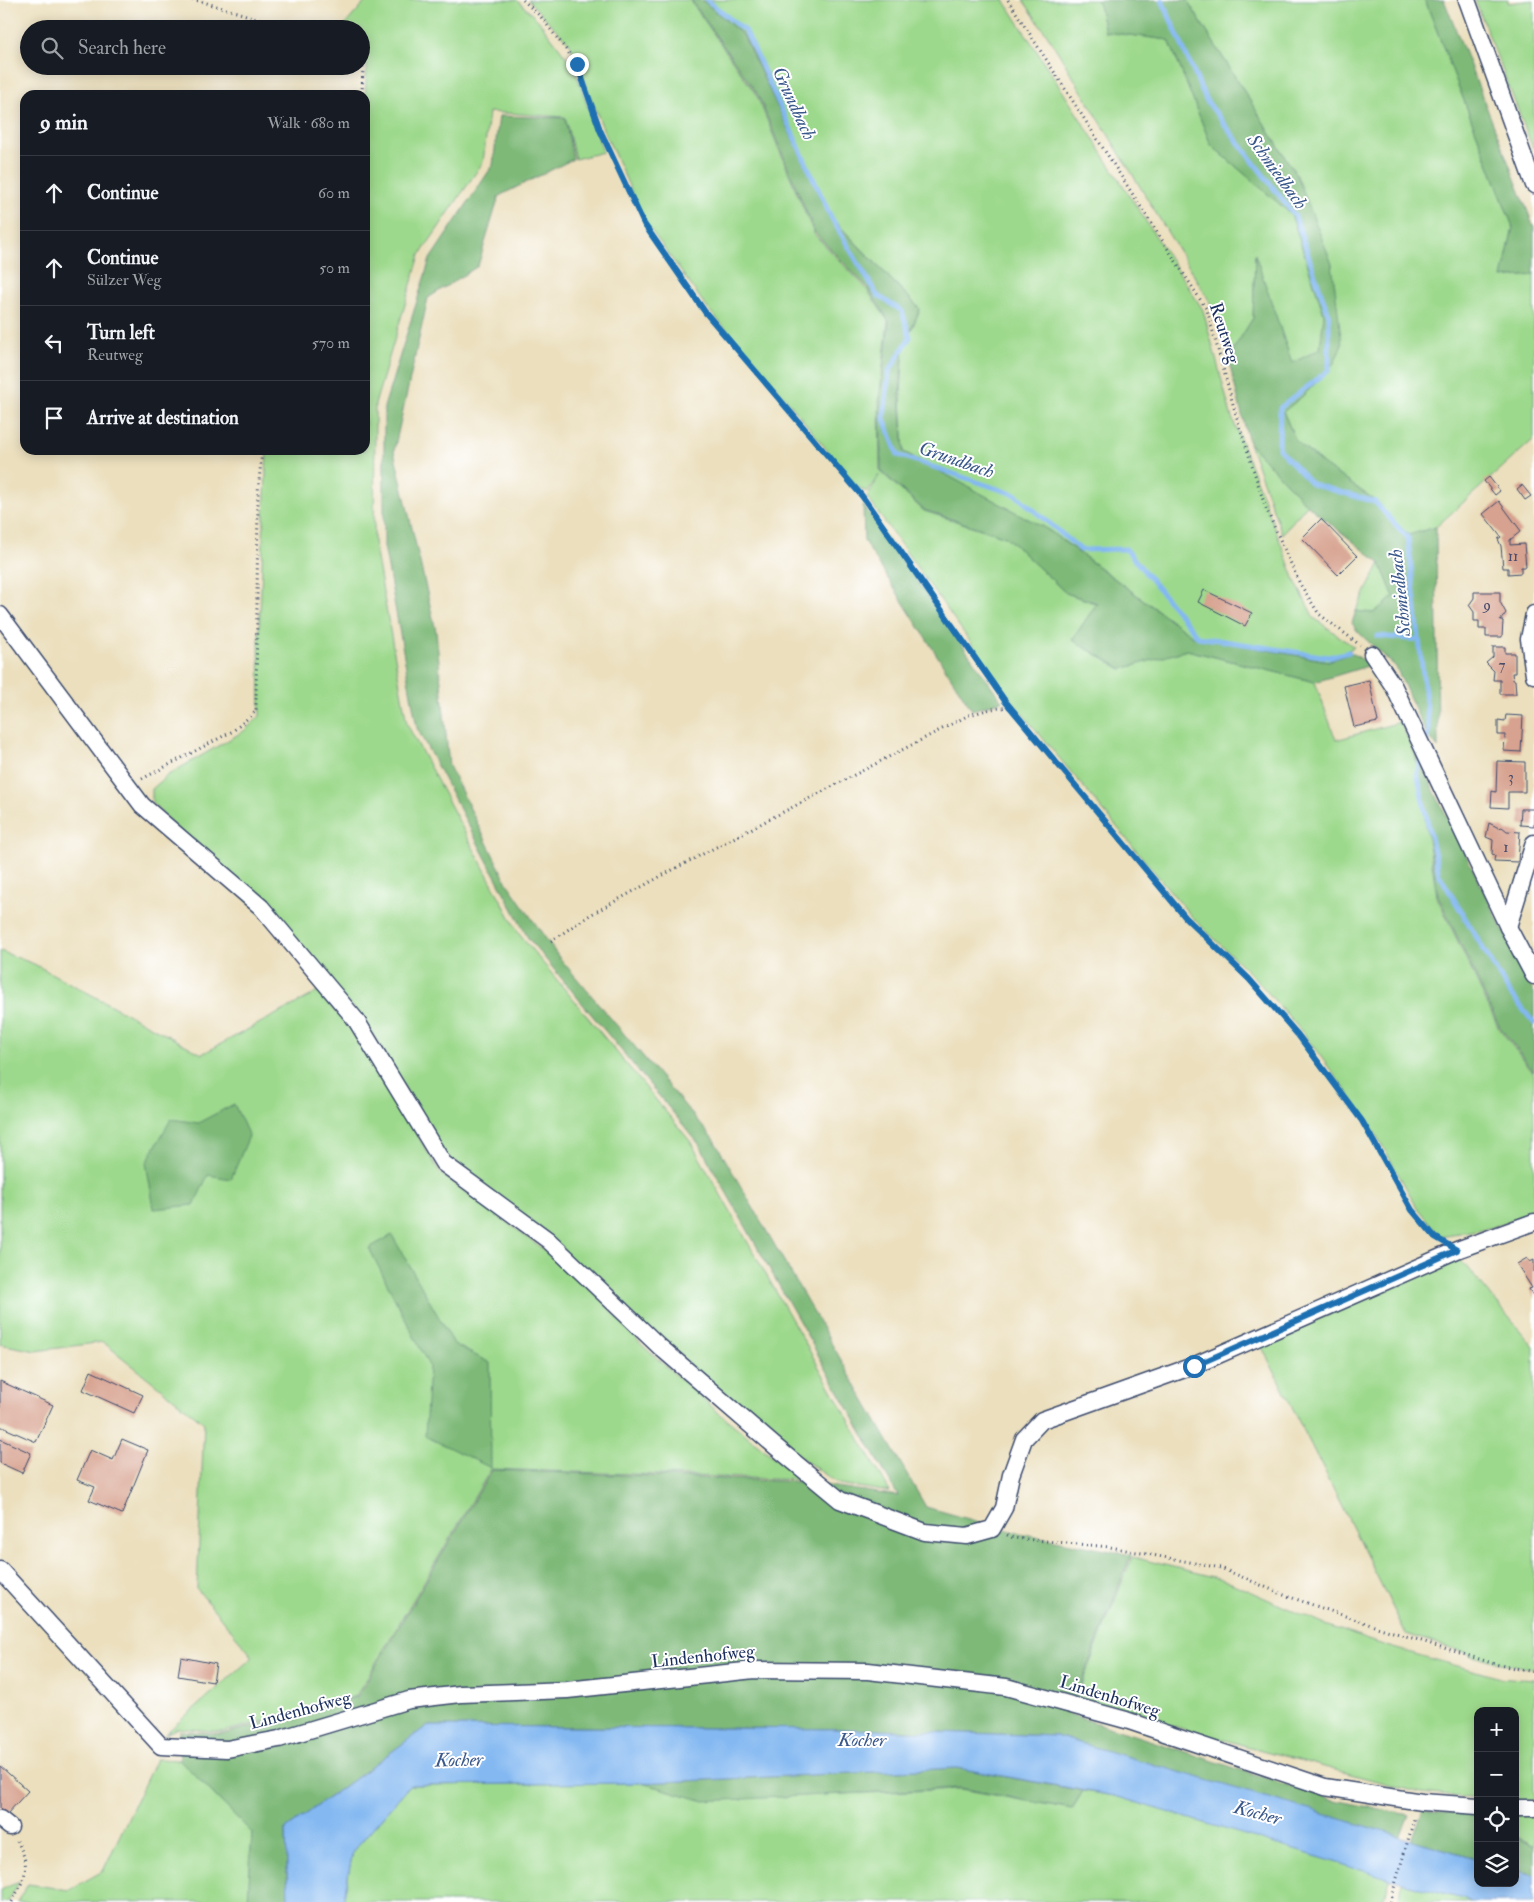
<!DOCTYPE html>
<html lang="en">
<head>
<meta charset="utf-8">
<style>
  body { margin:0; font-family:"IM FELL Double Pica",serif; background:#20242c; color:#f1f3f6 }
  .controls { position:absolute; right:15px; bottom:15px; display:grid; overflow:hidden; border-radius:10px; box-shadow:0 2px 12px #0003 }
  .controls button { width:45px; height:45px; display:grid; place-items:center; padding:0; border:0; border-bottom:1px solid #363941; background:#171b24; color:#f1f3f6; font:25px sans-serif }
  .stop { position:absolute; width:15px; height:15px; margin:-11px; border:4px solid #1f6fb2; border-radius:50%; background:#fff }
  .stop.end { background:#1f6fb2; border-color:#fff; box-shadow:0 1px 5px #0008 }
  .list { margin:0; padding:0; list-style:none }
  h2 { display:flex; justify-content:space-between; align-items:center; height:65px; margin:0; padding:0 20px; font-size:21px }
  h2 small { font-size:16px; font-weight:400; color:#9ea1a6 }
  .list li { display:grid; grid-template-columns:32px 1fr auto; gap:15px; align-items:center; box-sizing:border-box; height:75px; padding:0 20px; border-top:1px solid #363941 }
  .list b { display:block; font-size:19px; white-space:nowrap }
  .list p { margin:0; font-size:16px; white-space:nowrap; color:#9ea1a6 }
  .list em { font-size:16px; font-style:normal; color:#9ea1a6 }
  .icon { flex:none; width:28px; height:28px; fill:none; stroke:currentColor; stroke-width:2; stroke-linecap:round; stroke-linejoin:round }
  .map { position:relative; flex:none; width:1534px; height:1902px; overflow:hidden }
  .search { position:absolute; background:#171b24; box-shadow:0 2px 12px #0003; left:20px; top:20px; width:350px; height:55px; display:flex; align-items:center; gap:12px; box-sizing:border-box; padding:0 18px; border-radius:28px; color:#9ea1a6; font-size:19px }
  .panel { position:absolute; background:#171b24; box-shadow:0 2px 12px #0003; left:20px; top:90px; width:350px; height:365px; border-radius:15px }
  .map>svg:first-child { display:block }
  .green { fill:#9dd98c; stroke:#5c8475 }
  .forest { fill:#7eb978; stroke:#4c746b }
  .water { fill:#83b8f1; stroke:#4f74a8 }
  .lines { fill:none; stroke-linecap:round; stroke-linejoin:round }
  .stream { stroke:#83b8f1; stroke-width:5 }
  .building { fill:#d7a28f }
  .minor-casing { stroke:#3a496c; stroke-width:19 }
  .path { stroke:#3a496c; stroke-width:3; stroke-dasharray:1 4; stroke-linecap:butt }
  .minor { stroke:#fff; stroke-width:16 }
  .route { stroke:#1f6fb2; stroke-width:6 }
  .labels { text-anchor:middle; stroke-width:4; stroke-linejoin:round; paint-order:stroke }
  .number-label { font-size:15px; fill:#4a4c6a }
  .street-label { font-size:18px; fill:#1b2f5e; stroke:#fff }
  .water-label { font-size:19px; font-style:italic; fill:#3a588a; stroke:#fff }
</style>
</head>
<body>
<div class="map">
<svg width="1534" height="1902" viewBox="0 0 1534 1902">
  <rect width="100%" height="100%" fill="#fff"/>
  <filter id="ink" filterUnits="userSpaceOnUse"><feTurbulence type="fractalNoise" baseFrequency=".02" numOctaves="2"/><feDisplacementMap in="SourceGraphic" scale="10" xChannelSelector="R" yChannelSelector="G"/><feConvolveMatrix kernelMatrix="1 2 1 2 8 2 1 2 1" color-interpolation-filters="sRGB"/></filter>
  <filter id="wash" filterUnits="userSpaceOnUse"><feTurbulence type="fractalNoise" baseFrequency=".0096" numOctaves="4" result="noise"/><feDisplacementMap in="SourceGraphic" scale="20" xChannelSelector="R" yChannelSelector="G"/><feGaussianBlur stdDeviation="1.12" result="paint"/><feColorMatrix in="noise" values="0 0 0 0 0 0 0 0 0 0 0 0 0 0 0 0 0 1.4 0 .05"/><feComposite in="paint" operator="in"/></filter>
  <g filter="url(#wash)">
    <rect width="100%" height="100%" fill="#ebdfbd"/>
    <!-- green -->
    <g class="green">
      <path d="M367,0H517L538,20L574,67L603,152L575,159L565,117L489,112L483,162L420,255L375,404L374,542L407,724L519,934L690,1141L890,1492L839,1484L781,1444L448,1160L362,1017L152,803V789L168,775L244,731L260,716L259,636L267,450H365V99L367,65L361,58V29H341Z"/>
      <path d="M528,0H690L757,96L814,234L866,288L888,321L879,399L880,471L924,511L1006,537L1066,593L1097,604L1072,640L1121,669L1187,650L1315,682L1336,740L1400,722L1415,755L1437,897L1498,1027L1534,1074V1212L1490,1228L1440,1236L1418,1209L1368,1120L1304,1034L1255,978L1192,917L1016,706L867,497L879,475L867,492L856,486L753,358L708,309L646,223L604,131L570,44Z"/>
      <path d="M702,0H1004L1203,310L1231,415L1296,583L1314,618L1354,647L1328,661L1194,637L1050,531L904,452L901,396L904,348L920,309L831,217L744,35Z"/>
      <path d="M1023,0H1098L1105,32L1169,40L1211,145L1291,214L1324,314L1320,350L1292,363L1255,256L1253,318L1228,358L1215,310L1050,39Z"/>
      <path d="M1187,0H1425L1513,227L1502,278L1534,275V439L1436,527L1409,535L1373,499L1324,465L1296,441L1283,411C1308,392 1329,374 1342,345L1297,176Z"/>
      <path d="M1475,0H1508V3L1534,0V151Z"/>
      <path d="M1249,443L1307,505L1282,534Z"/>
      <path d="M1380,563L1394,597L1373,613L1356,611Z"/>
      <path d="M0,951L34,964L202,1054L318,992L355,1034L441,1174L543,1249L600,1298L642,1345L720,1414L802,1480L491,1469L356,1696L223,1732L178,1728L165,1734L253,1657L197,1589L204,1423L103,1342L36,1351L0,1344Z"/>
      <path d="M1458,1257L1534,1347V1669L1496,1662L1406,1634L1261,1345Z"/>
      <path d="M1132,1557L1222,1579L1323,1624L1386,1646L1497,1677L1534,1680V1801L1515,1802V1711H1478V1799L1421,1793L1124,1713L1073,1706Z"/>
      <path d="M156,1759L180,1760L252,1833L248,1902H18L28,1884L69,1890L103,1871Z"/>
      <path d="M641,1783L704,1800L960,1789L1072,1809L1083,1791L1115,1796L1390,1878L1387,1890L1380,1902H343L353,1851L410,1785Z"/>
      <path d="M1515,1815H1534V1846L1515,1836Z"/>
      <path d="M19,1882L8,1902H0V1890Z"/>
      <path d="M1401,1882L1463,1898L1471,1902H1399Z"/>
    </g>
    <!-- forest -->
    <g class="forest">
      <path d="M691,0H702L743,35L830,217L920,309L903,348L900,396L904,452L1045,528L1194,637L1328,661L1352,653L1371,665L1315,682L1187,650L1122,669L1072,640L1097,603L1066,593L1006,537L924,510L881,471L880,398L889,321L867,287L815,233L758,95Z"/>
      <path d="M1098,0H1187L1297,176L1332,264L1342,345L1334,363L1304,395L1283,412L1296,441L1324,465L1373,499L1408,535L1436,527L1438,748L1424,729L1396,667L1358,632L1352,623L1356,611L1373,613L1394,597L1380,563L1307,505L1249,443L1228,358L1253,318L1255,254L1292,363L1320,349L1324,314L1291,214L1211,145L1169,40L1105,32Z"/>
      <path d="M1425,0H1444L1534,227V275L1502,278L1513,227Z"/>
      <path d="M499,116L565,118L573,159L499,196L478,266L428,298L394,451L436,631L449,766L507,883L558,956L714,1140L926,1507L1015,1532L1131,1555L1069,1714L1330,1799L1409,1815L1400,1837L1056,1736L842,1729L427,1726L286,1829L288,1902H248L252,1833L180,1760L179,1731L223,1734L357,1697L492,1470L803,1482L898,1496L699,1144L528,938L417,728L384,546V407L430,259L493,165Z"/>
      <path d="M863,505L1002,701L972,710L864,541Z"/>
      <path d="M1416,754L1534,993V1072L1499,1026L1438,896Z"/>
      <path d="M234,1104L249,1136L231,1179L208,1175L194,1205L154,1209L146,1163L171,1119L198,1123Z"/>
      <path d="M392,1235L454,1344L490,1363L491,1468L425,1436L429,1366L369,1248Z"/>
      <path d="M957,1768L1083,1791L1072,1809L960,1788L704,1801L642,1783Z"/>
      <path d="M1423,1810L1473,1815L1478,1818V1859L1412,1840Z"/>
      <path d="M1515,1837L1534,1846V1875L1515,1870Z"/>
    </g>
    <!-- water -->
    <path class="water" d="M427,1726L843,1729L1056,1736L1478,1859V1883H1515V1870L1534,1875V1902H1471L1463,1898L1401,1882L1115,1796L957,1768L642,1783L410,1785L353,1851L343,1902H288L286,1829Z"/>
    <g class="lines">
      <!-- stream -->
      <g class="stream">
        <path d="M707,0L746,32L831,217L877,295L902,311L910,337L889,372L884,419L898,455L1016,495L1081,550L1126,549L1198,637L1328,657L1349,652"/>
        <path d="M1162,0L1206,100L1295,216L1329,316V370L1280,408L1279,449L1312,484L1375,502L1408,538L1429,730L1425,744"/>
        <path d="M1378,636L1419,640"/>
        <path d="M1422,757L1417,773L1439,874L1509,992L1534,1023"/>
      </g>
    </g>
    <g id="blocks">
      <!-- building -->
      <g class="building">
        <path d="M1489,477L1500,491L1495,495L1484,481Z"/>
        <path d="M1522,485L1531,496L1525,500L1517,489Z"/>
        <path d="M1499,501L1521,531L1510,540V545L1524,544L1526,567H1521V573L1508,574V568H1503L1501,546L1498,539L1501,537L1483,514Z"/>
        <path d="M1321,519L1357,556L1338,575L1302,538Z"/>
        <path d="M1204,590L1252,613L1245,626L1198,602Z"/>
        <path d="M1474,592H1500V602L1506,613L1500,621H1503L1502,637H1486V629H1479V621H1474V612L1469,605L1474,598Z"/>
        <path d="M1493,647H1505V653H1515V673H1512L1513,680H1515L1516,694H1500V680H1493L1494,671L1486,663L1493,657Z"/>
        <path d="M1369,680L1378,722L1354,727L1344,686Z"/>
        <path d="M1506,715L1523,716L1521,752L1504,751L1505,735H1498V720L1505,721Z"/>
        <path d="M1497,761L1525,762V792H1508V808L1491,807L1492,791L1496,792Z"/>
        <path d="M1521,809H1534V826L1520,825Z"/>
        <path d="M1489,823L1499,828L1502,827L1507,831L1520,832L1518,862L1494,861L1495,855L1492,854L1493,840L1486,837Z"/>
        <path d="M1527,1258L1530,1262L1534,1260V1297L1529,1289L1532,1288L1517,1264Z"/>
        <path d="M91,1371L143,1395L134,1413L83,1390Z"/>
        <path d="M0,1381L53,1405L36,1442L0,1426Z"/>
        <path d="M0,1439L31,1453L22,1473L0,1463Z"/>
        <path d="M122,1439L148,1450L122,1514L89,1500L95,1487L77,1480L90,1450L113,1460Z"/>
        <path d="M181,1657L216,1664L213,1682L178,1676Z"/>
        <path d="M0,1766L28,1791L7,1814L0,1808Z"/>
      </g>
    </g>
  </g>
  <g filter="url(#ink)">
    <use href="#blocks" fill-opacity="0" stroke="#3a496c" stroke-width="1"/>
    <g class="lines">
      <defs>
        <g id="minor">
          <path d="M1467,0L1534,185"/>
          <path d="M1534,614L1529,639L1534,675"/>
          <path d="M0,615L142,805L261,907L356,1020L443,1163L548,1240L660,1347L776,1447L840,1500L925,1532L967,1536L992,1529L1004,1508L1011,1475L1024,1439L1042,1420L1193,1366L1457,1250L1534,1222"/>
          <path d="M1372,654L1394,687L1508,927L1534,976"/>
          <path d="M1508,927L1534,843"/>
          <path d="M0,1570L161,1746L227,1749L279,1739L409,1700L461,1694L567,1690L754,1670L868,1671L1006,1687L1126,1720L1325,1787L1422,1802L1478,1806"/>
          <path d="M1515,1808H1534"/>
          <path d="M0,1819L10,1827"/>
        </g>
      </defs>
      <!-- minor casing -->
      <use href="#minor" class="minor-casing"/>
      <!-- path -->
      <g class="path">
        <path d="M192,0L200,1L292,29"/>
        <path d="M523,0L541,17L577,64L600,130L644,224L705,312L862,496L1005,701L1186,918L1249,979L1298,1035L1362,1121L1412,1210L1435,1237L1440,1240"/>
        <path d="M1008,0L1207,310L1236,415L1265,506L1300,584L1319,614L1360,645"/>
        <path d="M361,63L363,65L362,95"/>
        <path d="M142,779L233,731L256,711L258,492L262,450"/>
        <path d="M551,941L590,915L676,868L969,715L991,709L1010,707"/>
        <path d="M1007,1535L1013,1538L1110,1547L1221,1568L1284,1595L1377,1627L1495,1664L1534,1672"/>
        <path d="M12,1902C25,1877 32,1868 17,1841"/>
        <path d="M1390,1902L1415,1816"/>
      </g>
      <!-- minor -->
      <use href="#minor" class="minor"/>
    </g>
  </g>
  <g class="lines" filter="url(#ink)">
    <!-- route -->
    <path class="route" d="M577,64L600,130L644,224L705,312L862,496L1005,701L1186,918L1249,979L1298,1035L1362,1121L1412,1210L1435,1237L1457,1250L1194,1366"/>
  </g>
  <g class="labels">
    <!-- number labels -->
    <g class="number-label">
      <text x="1513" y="561">11</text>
      <text x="1487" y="610">9</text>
      <text x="1502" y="670">7</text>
      <text x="1511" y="782">3</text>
      <text x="1506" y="852">1</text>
    </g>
    <!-- street labels -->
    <g class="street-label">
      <text transform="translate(1225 333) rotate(72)" y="6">Reutweg</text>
      <text transform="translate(703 1656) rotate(-6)" y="6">Lindenhofweg</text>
      <text transform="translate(1110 1696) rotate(17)" y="6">Lindenhofweg</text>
      <text transform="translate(300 1710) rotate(-15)" y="6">Lindenhofweg</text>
    </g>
    <!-- water labels -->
    <g class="water-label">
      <text transform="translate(795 103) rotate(65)" y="7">Grundbach</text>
      <text transform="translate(1278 171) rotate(54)" y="7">Schmiedbach</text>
      <text transform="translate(957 459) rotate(19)" y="7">Grundbach</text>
      <text transform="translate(1399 593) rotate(-96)" y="7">Schmiedbach</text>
      <text x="862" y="1746">Kocher</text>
      <text transform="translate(459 1759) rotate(-1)" y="7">Kocher</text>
      <text transform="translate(1258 1812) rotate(15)" y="7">Kocher</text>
    </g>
  </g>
</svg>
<div class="controls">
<button>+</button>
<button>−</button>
<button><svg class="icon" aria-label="locate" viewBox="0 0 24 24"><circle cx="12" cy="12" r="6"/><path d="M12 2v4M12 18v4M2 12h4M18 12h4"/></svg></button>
<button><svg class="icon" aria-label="layers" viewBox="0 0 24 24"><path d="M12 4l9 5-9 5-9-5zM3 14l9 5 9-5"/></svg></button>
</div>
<div class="stop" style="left:1194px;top:1366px"></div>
<div class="stop end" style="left:577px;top:64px"></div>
<div class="search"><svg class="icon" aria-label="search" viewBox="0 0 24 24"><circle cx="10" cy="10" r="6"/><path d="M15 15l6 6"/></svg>Search here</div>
<section class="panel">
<h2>9 min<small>Walk · 680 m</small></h2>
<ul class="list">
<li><svg class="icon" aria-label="ahead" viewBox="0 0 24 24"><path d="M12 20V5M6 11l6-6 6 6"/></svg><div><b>Continue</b></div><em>60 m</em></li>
<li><svg class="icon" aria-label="ahead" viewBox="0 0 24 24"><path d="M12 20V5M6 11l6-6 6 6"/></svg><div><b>Continue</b><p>Sülzer Weg</p></div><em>50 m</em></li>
<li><svg class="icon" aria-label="left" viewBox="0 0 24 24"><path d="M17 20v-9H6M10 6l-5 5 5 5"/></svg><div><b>Turn left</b><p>Reutweg</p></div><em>570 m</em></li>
<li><svg class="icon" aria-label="arrive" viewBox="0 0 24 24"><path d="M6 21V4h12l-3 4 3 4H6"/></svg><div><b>Arrive at destination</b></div></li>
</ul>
</section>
</div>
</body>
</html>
